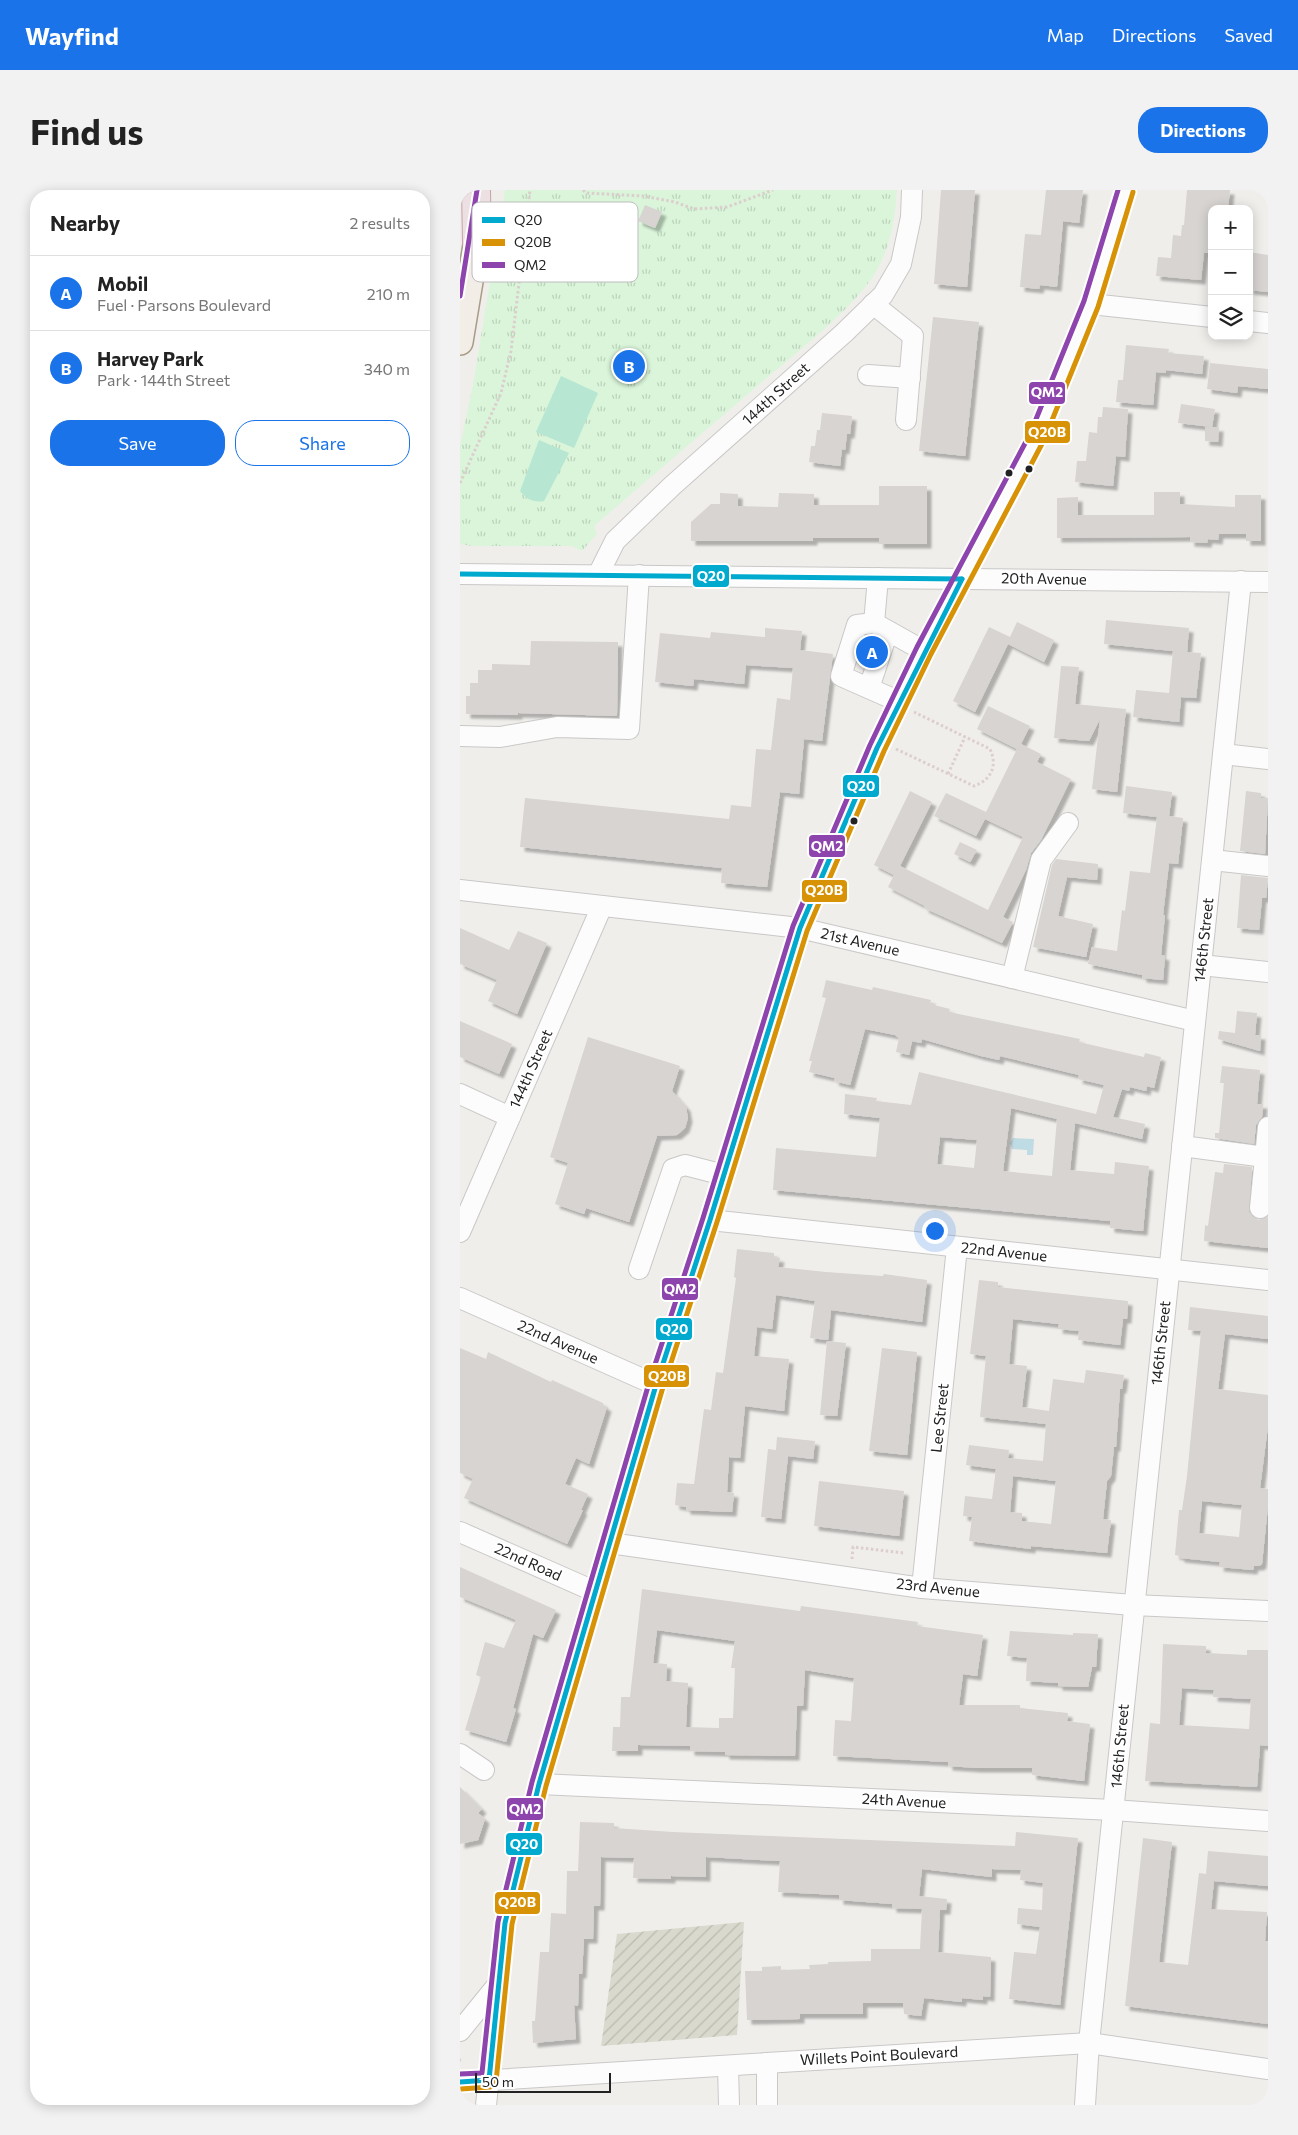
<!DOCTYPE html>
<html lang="en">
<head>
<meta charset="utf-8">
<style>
  body { margin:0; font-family:Commissioner,sans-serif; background:#f2f2f2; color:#222 }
  .controls { position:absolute; right:15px; top:15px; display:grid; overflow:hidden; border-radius:10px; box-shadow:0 2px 12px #0003 }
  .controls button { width:45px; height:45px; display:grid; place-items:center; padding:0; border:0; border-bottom:1px solid #e0e0e0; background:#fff; color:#222; font:25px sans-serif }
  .scale { position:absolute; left:15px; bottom:12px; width:136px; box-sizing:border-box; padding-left:5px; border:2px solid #222; border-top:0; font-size:14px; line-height:18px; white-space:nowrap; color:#222; -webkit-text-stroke:4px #fff; paint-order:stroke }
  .you { position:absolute; left:474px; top:1040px; width:18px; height:18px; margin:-12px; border:4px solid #fff; border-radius:50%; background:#1a73e8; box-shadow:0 0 0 8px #1a73e833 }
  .badge { display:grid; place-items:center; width:32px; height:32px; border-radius:50%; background:#1a73e8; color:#fff; font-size:16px; font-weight:700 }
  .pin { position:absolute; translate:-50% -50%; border:2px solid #fff; box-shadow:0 1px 5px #0006 }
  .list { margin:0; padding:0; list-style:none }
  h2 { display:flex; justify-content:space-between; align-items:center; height:65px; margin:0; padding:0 20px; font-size:21px }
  h2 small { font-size:16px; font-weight:400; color:#767676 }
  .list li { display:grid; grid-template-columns:32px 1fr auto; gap:15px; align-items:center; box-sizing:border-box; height:75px; padding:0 20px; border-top:1px solid #e0e0e0 }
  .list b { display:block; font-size:19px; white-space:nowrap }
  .list p { margin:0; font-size:16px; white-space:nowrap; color:#767676 }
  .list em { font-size:16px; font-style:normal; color:#767676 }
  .actions { display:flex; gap:10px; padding:15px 20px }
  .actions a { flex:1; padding:11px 0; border:1px solid #1a73e8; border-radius:20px; text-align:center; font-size:18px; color:#1a73e8 }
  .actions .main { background:#1a73e8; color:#fff }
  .icon { flex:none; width:28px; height:28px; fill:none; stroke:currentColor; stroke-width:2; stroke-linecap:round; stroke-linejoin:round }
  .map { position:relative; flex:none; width:808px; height:1915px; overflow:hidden; border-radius:20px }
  header { display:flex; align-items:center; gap:30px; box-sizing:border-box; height:70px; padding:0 25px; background:#1a73e8; color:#fff }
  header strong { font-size:24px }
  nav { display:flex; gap:28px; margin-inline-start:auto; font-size:18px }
  .intro { display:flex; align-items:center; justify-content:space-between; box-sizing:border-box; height:120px; padding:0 30px }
  h1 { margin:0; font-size:35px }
  .button { padding:12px 22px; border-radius:20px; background:#1a73e8; color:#fff; font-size:18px; font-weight:700 }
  main { display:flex; gap:30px; padding:0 30px }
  aside { flex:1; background:#fff; border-radius:20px; box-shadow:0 2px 12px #0003 }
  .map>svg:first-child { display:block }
  .construction { fill:url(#construction-furrows) }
  .park { fill:url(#park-tufts) }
  .pitch { fill:#b7e6d2 }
  .water { fill:#bfdbe3 }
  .building { fill:#d7d4d2; fill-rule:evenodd; filter:url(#shadow) }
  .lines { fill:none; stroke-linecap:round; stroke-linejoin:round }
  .minor-casing { stroke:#c9c8c7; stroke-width:22 }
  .major-casing { stroke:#a79c86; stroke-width:28 }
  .highway-casing { stroke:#c5a2ac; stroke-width:30 }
  .path { stroke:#dccecd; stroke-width:3; stroke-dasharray:2.5 2.5; stroke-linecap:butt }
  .minor { stroke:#fdfcfc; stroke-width:20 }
  .major { stroke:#f3ede7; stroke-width:25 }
  .highway { stroke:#ece0e2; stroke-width:28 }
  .bus-1-casing { stroke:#fff; stroke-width:9 }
  .bus-2-casing { stroke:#fff; stroke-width:9 }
  .bus-3-casing { stroke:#fff; stroke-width:9 }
  .bus-1 { stroke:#00a9ce; stroke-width:5 }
  .bus-2 { stroke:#d79205; stroke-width:5 }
  .bus-3 { stroke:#8e44ad; stroke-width:5 }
  .bus-dot { fill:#222; stroke:#fff; stroke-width:2 }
  .labels { text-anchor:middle; stroke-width:4.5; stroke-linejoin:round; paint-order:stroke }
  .street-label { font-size:15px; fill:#222; stroke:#fff }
  .key { fill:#fff; stroke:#bdbdbd; stroke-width:1 }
  .key-label { font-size:14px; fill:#222 }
  .line-badge { stroke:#fff; stroke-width:2 }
  .badge-label { font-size:14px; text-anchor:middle; font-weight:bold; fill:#fff }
</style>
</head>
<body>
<header>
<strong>Wayfind</strong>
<nav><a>Map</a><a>Directions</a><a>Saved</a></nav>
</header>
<div class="intro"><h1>Find us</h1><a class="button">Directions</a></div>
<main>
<aside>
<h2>Nearby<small>2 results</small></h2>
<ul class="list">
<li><span class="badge">A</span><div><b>Mobil</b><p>Fuel · Parsons Boulevard</p></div><em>210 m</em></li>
<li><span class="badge">B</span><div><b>Harvey Park</b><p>Park · 144th Street</p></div><em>340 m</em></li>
</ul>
<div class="actions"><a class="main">Save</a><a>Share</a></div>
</aside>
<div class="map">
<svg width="808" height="1915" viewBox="0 0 808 1915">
  <defs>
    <pattern id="construction-furrows" width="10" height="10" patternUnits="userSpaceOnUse" patternTransform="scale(1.25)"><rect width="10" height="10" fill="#d9d9cd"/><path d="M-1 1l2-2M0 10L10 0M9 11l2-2" fill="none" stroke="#babab0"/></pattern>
    <pattern id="park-tufts" width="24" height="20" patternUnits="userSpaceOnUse" patternTransform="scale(1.25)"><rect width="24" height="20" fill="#daf5da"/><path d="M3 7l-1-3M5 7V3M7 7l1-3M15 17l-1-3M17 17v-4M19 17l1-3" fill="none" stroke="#bbd2bb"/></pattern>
    <filter id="shadow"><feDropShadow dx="4.5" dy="4.5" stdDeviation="1" flood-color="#0004"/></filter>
  </defs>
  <rect width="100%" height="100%" fill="#f0eeeb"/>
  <!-- construction -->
  <path class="construction" d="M284,1732L277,1845L141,1856L157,1744Z"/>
  <!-- park -->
  <path class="park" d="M45,0H437C435,29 431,54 417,80C398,114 340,160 309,186C251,236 192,286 134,336L137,344L122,361L112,356H12L0,354V257L14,189Z"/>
  <!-- pitch -->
  <g class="pitch">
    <path d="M101,186L138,203L114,258L76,242Z"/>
    <path d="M79,250L109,263L84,311C74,313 66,309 60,301Z"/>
  </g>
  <!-- water -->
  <path class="water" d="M553,948L574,949L573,965H567V960L552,959L550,953Z"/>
  <!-- building -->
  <g class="building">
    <path d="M481,0H515L507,97L474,94Z"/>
    <path d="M586,0H623L619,33L603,31L597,97L580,95L579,99L560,97L565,44L581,45Z"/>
    <path d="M727,0H770L768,19H752V63H744L741,90L696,86L698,67L711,68L713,45L721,46L722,35H724Z"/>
    <path d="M185,15L202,22L195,38L178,31Z"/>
    <path d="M789,62L808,65V102L789,100Z"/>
    <path d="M473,127L519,132L505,266L459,261Z"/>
    <path d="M666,155L709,159L708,163L744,166L742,184L706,180V183L696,182L693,215L656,212L658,190H663Z"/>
    <path d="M750,173L808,179V199L778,196L777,203L747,199Z"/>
    <path d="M721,214L755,219L752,237L718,233Z"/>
    <path d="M643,217L668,219L665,267L656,266L653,296L615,292L617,271H626L629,242L637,243L638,227H642Z"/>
    <path d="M362,223L392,226L390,244H387L385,260L382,259L380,276L349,272L351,256H355L357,240H360Z"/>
    <path d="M745,237H759L758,252L745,251Z"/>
    <path d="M419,296H467V354H419V348H353V351H231V332L251,314H260V303L278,304V316L318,317L319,303L354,304V315H419Z"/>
    <path d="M694,302H720V314L775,317V305H801V351H786V344H759L758,350L748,349L747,353L730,352V347L597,348V308L618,307V325H694Z"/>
    <path d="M646,430L729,438L727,462L741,463L736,508L721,507L719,532L673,527L676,500L709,503L713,461L644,454Z"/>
    <path d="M557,432L594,450L584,472L548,454L515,522L493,511L529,437L550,447Z"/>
    <path d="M305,438L342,441L340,460L373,464L362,551L344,549L339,604L320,602L307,697L261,693L262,678L60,657L65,608L269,629L271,615L291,617L296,559L311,560L317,508L330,510L333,478L286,475L284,494L234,489L233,496L195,492L200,443L250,448L251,442L305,447Z"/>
    <path d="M71,451L158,452L157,526L58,523V525L6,524V506H10V493H18V480H32V474L70,475Z"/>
    <path d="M601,476L619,477L615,514L666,519L657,602L632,599L640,529L629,551L594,548Z"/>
    <path d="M528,516L570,536L561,554L581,564L577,572L611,589L581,650L571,663L566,680L543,727L553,732L542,753L464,718L465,716L428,697L434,685L414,675L450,601L472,612L440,676L528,720L563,647L525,629L516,646L474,626L486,603L526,622L557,559L517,539Z"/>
    <path d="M666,596L712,602L709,626L723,628L718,674L709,673L703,725H705L701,765L705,766L703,790L682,788V785L628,774L632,757L657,761L662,720L665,721L670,681L690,683L697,627L663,623Z"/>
    <path d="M786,601L801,603V608H808L805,664L780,661Z"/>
    <path d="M500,652L517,660L510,672L494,664Z"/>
    <path d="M596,669L638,674L637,690L607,687L598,726L633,734L626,767L573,757L592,675Z"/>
    <path d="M781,685L808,688L806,708H802L799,740L777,738Z"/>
    <path d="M0,738L49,760L58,741L87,753L57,824L28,811L37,790L0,774Z"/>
    <path d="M366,790L412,800L413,797L471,810L470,814L490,819L489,822L620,849L619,852L684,867L685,863L701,867L694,898L687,896L686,901L670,897L669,901L662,899L653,927L685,934L682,949L615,933L610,980L654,984L655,972L689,976L683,1041L650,1038V1031L313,1000L316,958L416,967L420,928L384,924L385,904L417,908L416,911L451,915L459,882L636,924L644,895L618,889L619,885L540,866L539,870L521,866L462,849L461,853L452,851L449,865L436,862L439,848L435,845L405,839L390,895L374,891L375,888L349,882L352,871H349L366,808L362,807ZM551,918L597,929L592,986L543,981ZM480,947L517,950L514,978L477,974Z"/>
    <path d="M777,821L797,823L795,845H801L800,861L758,849L759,841L775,843Z"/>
    <path d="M0,831L52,854L39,884L0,867Z"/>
    <path d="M128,847L220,876L212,901L226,917L228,928L225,938L217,945L197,946L169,1032L126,1018L124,1024L95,1014L108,973L90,967Z"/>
    <path d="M762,876L800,880L797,914H803L802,927L796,935L794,954L755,948V943H759L764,893H760Z"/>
    <path d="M764,974L792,977L789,1022L798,1030L808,1026V1058L744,1051L745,1035L748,1036L755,982L763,983Z"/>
    <path d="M277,1059L314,1063V1067L320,1068L318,1077L366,1082L423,1086L424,1084L467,1090L462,1132L371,1120L368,1150L350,1148L355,1111L316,1105L312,1139L297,1137L294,1166L329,1169L324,1221L285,1216L280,1268L269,1267L267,1302L274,1303L272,1322L226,1320V1317L215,1315L217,1293L234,1294L244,1219L251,1220L256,1182L263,1183L276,1088L274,1087Z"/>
    <path d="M519,1090L538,1092V1097L668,1111L667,1129H663L660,1155L618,1150L619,1141L598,1139L599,1134L553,1129L549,1174L567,1176L562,1217L589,1221L593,1189L624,1193L626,1180L664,1185L662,1199H660L656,1257H654L651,1286L647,1291L643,1329L651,1330L647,1363L571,1356V1359L509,1351L512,1327L503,1326L505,1306L532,1309L536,1279L506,1275L509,1255L549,1260L548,1268L583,1271L586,1234L520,1227L526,1166L510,1164ZM553,1286L596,1291L591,1334L562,1331V1323L550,1322Z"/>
    <path d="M730,1117L808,1126V1149L765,1144L758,1199L808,1205V1236L800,1298L808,1299V1316L802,1374L799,1376H794L793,1380L759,1377L760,1372L720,1368V1366L715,1365L719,1320H722L727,1286L741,1141L728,1140ZM742,1311L782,1315L779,1347L739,1343Z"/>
    <path d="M367,1151L386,1153L377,1226L360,1225Z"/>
    <path d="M0,1158L26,1169L28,1162L91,1192L92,1190L143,1213V1215L147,1217L129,1274L116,1268L105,1294L128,1304L121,1320H123L107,1354L4,1308L13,1289L0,1283Z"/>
    <path d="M422,1158L457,1162L447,1265L409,1261Z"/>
    <path d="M317,1247L355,1251L353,1269L328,1266L321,1329L301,1327L308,1259L316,1260Z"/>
    <path d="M359,1291L444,1301L439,1346L354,1336Z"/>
    <path d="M0,1377L96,1420L83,1448L73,1444L53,1518L56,1519L46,1552L5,1540L21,1487L16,1485L25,1452L44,1458L56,1430L0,1407Z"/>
    <path d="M182,1399L340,1421L341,1416L458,1432L457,1436L523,1445L517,1486L503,1484L499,1515H560V1518L608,1523L607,1531L630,1534L624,1591L572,1585V1578H517L488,1576V1572L373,1566L375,1530L391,1531L394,1488L345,1480L343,1516H337L335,1566L265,1565V1562L230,1561V1556L178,1555V1561H152L153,1537H160L161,1507H170ZM197,1440L275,1451L271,1478H275L273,1528H259V1538L226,1537L228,1493L206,1491L207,1474L193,1473Z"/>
    <path d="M550,1441L613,1445V1443L638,1444L636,1477H632L628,1497L598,1496V1493L566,1491L567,1468L547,1466Z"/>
    <path d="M703,1454L746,1456V1463L787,1465V1460H808V1556L800,1555L797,1597L685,1591L690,1533L700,1534ZM722,1498L754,1500L753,1507L791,1509L789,1539L719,1535Z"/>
    <path d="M0,1597L22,1619L18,1623L25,1629L18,1650L0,1654Z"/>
    <path d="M120,1632L154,1633V1638L213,1642L555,1656L556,1642L618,1648L600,1815L549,1809L554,1762L576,1764L580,1737L557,1734L558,1718L582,1720L583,1693L560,1690L561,1680L532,1679V1687L462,1679L459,1706L487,1709L486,1720H480L478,1762L531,1767L530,1807L523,1806V1810L502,1808V1812L464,1808L461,1826L444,1824L443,1813H403V1824H340V1829L287,1830L285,1781H302V1777L321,1776V1780L350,1779L349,1775L368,1774V1772L411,1771V1759H460L462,1719L432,1718V1714L379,1710V1705L318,1702L320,1671L246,1667V1687L211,1686V1689L173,1688L174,1668L141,1667L140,1716H134L133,1749H124L122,1784H119L118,1816L114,1815L116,1849L73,1853L72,1831H75L80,1762H89L91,1723L106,1724L107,1681H118Z"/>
    <path d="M683,1648L712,1652L699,1772L728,1775L739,1683L746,1684L748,1661L808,1666V1696L754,1691L751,1719L807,1722L805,1751H808V1834L665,1816Z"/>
  </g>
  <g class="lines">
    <defs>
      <g id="minor">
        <path d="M413,114L453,146L446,230"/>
        <path d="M631,114L752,127"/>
        <path d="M789,131L808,133"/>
        <path d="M408,185L450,188"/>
        <path d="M0,384L808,392"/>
        <path d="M138,385L155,351L212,296L384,143L423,105L441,74L451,27L452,0"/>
        <path d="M414,433L418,388"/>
        <path d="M409,498L428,441"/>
        <path d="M440,512L381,486L397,435L414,433L464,461"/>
        <path d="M0,546L40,547L97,537L169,539L179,385"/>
        <path d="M763,564L808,569"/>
        <path d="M752,670L808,676"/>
        <path d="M0,700L340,738L735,831"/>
        <path d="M741,775L808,782"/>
        <path d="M552,788L581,670L608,633"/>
        <path d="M0,904L50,927"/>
        <path d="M722,956L805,967"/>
        <path d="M800,1018L808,937"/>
        <path d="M250,1030L808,1090"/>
        <path d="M0,1042L142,716"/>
        <path d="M179,1079L213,979L225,975L264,985"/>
        <path d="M0,1108L196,1195"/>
        <path d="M0,1342L136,1402"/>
        <path d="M150,1353L462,1398L673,1415L808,1421"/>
        <path d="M462,1398L497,1057"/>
        <path d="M0,1564L24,1580"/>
        <path d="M79,1594L653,1620L808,1631"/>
        <path d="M0,1841L39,1793"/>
        <path d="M268,1876L269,1915"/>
        <path d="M0,1892L629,1853L808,1879"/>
        <path d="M26,1915L45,1733L79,1594L196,1195L250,1030L340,738L417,558L464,461L577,247L631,114L666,0"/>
        <path d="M307,1915V1873"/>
        <path d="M625,1915L629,1853L781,391"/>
      </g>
      <path id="major" d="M0,152L20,31"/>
      <path id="highway" d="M16,0L17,52"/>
    </defs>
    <!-- minor casing -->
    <use href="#minor" class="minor-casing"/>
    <!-- major casing -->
    <use href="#major" class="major-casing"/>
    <!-- highway casing -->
    <use href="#highway" class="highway-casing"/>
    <!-- path -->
    <g class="path">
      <path d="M123,0L126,3L183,6L215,12L234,19L267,17L313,0"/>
      <path d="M0,293L41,203L51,161L70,0"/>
      <path d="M436,559L514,596C531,590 538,576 530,559L454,522"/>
      <path d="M488,584L505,547"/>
      <path d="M392,1369L393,1357L444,1363"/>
      <path d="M0,1870H1"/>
    </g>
    <!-- minor -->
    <use href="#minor" class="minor"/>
    <!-- major -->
    <use href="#major" class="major"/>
    <!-- highway -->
    <use href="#highway" class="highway"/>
    <defs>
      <g id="bus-1">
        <path d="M0,384L502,389"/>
        <path d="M0,1892L29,1890L45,1733L79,1594L196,1195L250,1030L340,738L417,558L502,389"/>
      </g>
      <path id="bus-2" d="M1,1899L30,1897L36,1892L52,1734L86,1596L203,1197L257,1032L347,741L424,561L471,464L584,250L638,117L673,2"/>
      <g id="bus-3">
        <path d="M0,106L17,0"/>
        <path d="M0,1884L22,1883L38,1732L72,1592L189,1193L243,1028L333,736L410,555L457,457L570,244L624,111L658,0"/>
      </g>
    </defs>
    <!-- bus-1 casing -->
    <use href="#bus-1" class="bus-1-casing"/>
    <!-- bus-2 casing -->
    <use href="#bus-2" class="bus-2-casing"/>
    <!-- bus-3 casing -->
    <use href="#bus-3" class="bus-3-casing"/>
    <!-- bus-1 -->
    <use href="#bus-1" class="bus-1"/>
    <!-- bus-2 -->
    <use href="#bus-2" class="bus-2"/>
    <!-- bus-3 -->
    <use href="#bus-3" class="bus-3"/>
  </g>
  <!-- markers -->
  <g class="bus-dot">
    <circle cx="569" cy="279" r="4.5"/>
    <circle cx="549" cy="283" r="4.5"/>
    <circle cx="394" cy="631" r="4.5"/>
  </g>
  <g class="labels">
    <!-- street labels -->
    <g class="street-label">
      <text transform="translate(316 204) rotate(-42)" y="5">144th Street</text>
      <text transform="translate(584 389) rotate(1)" y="5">20th Avenue</text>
      <text transform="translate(744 750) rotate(-84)" y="5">146th Street</text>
      <text transform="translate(400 752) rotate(13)" y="5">21st Avenue</text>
      <text transform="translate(71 879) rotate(-66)" y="5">144th Street</text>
      <text transform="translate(544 1062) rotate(6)" y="5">22nd Avenue</text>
      <text transform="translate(98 1152) rotate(24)" y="5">22nd Avenue</text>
      <text transform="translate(701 1153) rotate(-84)" y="5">146th Street</text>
      <text transform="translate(480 1228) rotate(-84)" y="5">Lee Street</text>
      <text transform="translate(68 1372) rotate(24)" y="5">22nd Road</text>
      <text transform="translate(478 1398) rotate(6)" y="5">23rd Avenue</text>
      <text transform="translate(660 1556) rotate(-85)" y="5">146th Street</text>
      <text transform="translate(444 1611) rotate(3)" y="5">24th Avenue</text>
      <text transform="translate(419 1866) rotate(-3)" y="5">Willets Point Boulevard</text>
    </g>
  </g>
  <!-- legend -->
  <rect x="12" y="12" width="166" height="80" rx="8" class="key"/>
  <rect x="22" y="27" width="23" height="6" fill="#00a9ce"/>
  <rect x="22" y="49" width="23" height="7" fill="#d79205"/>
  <rect x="22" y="72" width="23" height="6" fill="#8e44ad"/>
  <g class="key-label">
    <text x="54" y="35">Q20</text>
    <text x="54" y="57">Q20B</text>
    <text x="54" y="80">QM2</text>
  </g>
  <g class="line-badge">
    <rect x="568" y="191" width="38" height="24" rx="5" fill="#8e44ad"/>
    <rect x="564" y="230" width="47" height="24" rx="5" fill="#d79205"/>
    <rect x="232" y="374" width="38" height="24" rx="5" fill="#00a9ce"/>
    <rect x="382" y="584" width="38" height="24" rx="5" fill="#00a9ce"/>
    <rect x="348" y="644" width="38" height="24" rx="5" fill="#8e44ad"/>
    <rect x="341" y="689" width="47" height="24" rx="5" fill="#d79205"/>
    <rect x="201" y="1087" width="38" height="24" rx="5" fill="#8e44ad"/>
    <rect x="195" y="1127" width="38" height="24" rx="5" fill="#00a9ce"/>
    <rect x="183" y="1174" width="47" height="24" rx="5" fill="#d79205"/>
    <rect x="46" y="1607" width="38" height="24" rx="5" fill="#8e44ad"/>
    <rect x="45" y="1642" width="38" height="24" rx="5" fill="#00a9ce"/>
    <rect x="34" y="1701" width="47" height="24" rx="5" fill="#d79205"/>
  </g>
  <g class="badge-label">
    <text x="587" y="207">QM2</text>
    <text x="587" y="247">Q20B</text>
    <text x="251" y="391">Q20</text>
    <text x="401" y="601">Q20</text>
    <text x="367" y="661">QM2</text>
    <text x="364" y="705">Q20B</text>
    <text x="220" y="1104">QM2</text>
    <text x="214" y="1144">Q20</text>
    <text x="207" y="1191">Q20B</text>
    <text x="65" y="1624">QM2</text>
    <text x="64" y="1659">Q20</text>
    <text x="57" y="1717">Q20B</text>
  </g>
</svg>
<div class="controls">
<button>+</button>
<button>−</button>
<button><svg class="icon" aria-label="layers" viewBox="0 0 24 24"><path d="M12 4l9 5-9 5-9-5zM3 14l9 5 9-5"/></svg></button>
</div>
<div class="scale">50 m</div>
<div class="you"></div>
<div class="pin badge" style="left:412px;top:462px">A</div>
<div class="pin badge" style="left:169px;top:176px">B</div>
</div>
</main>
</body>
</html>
